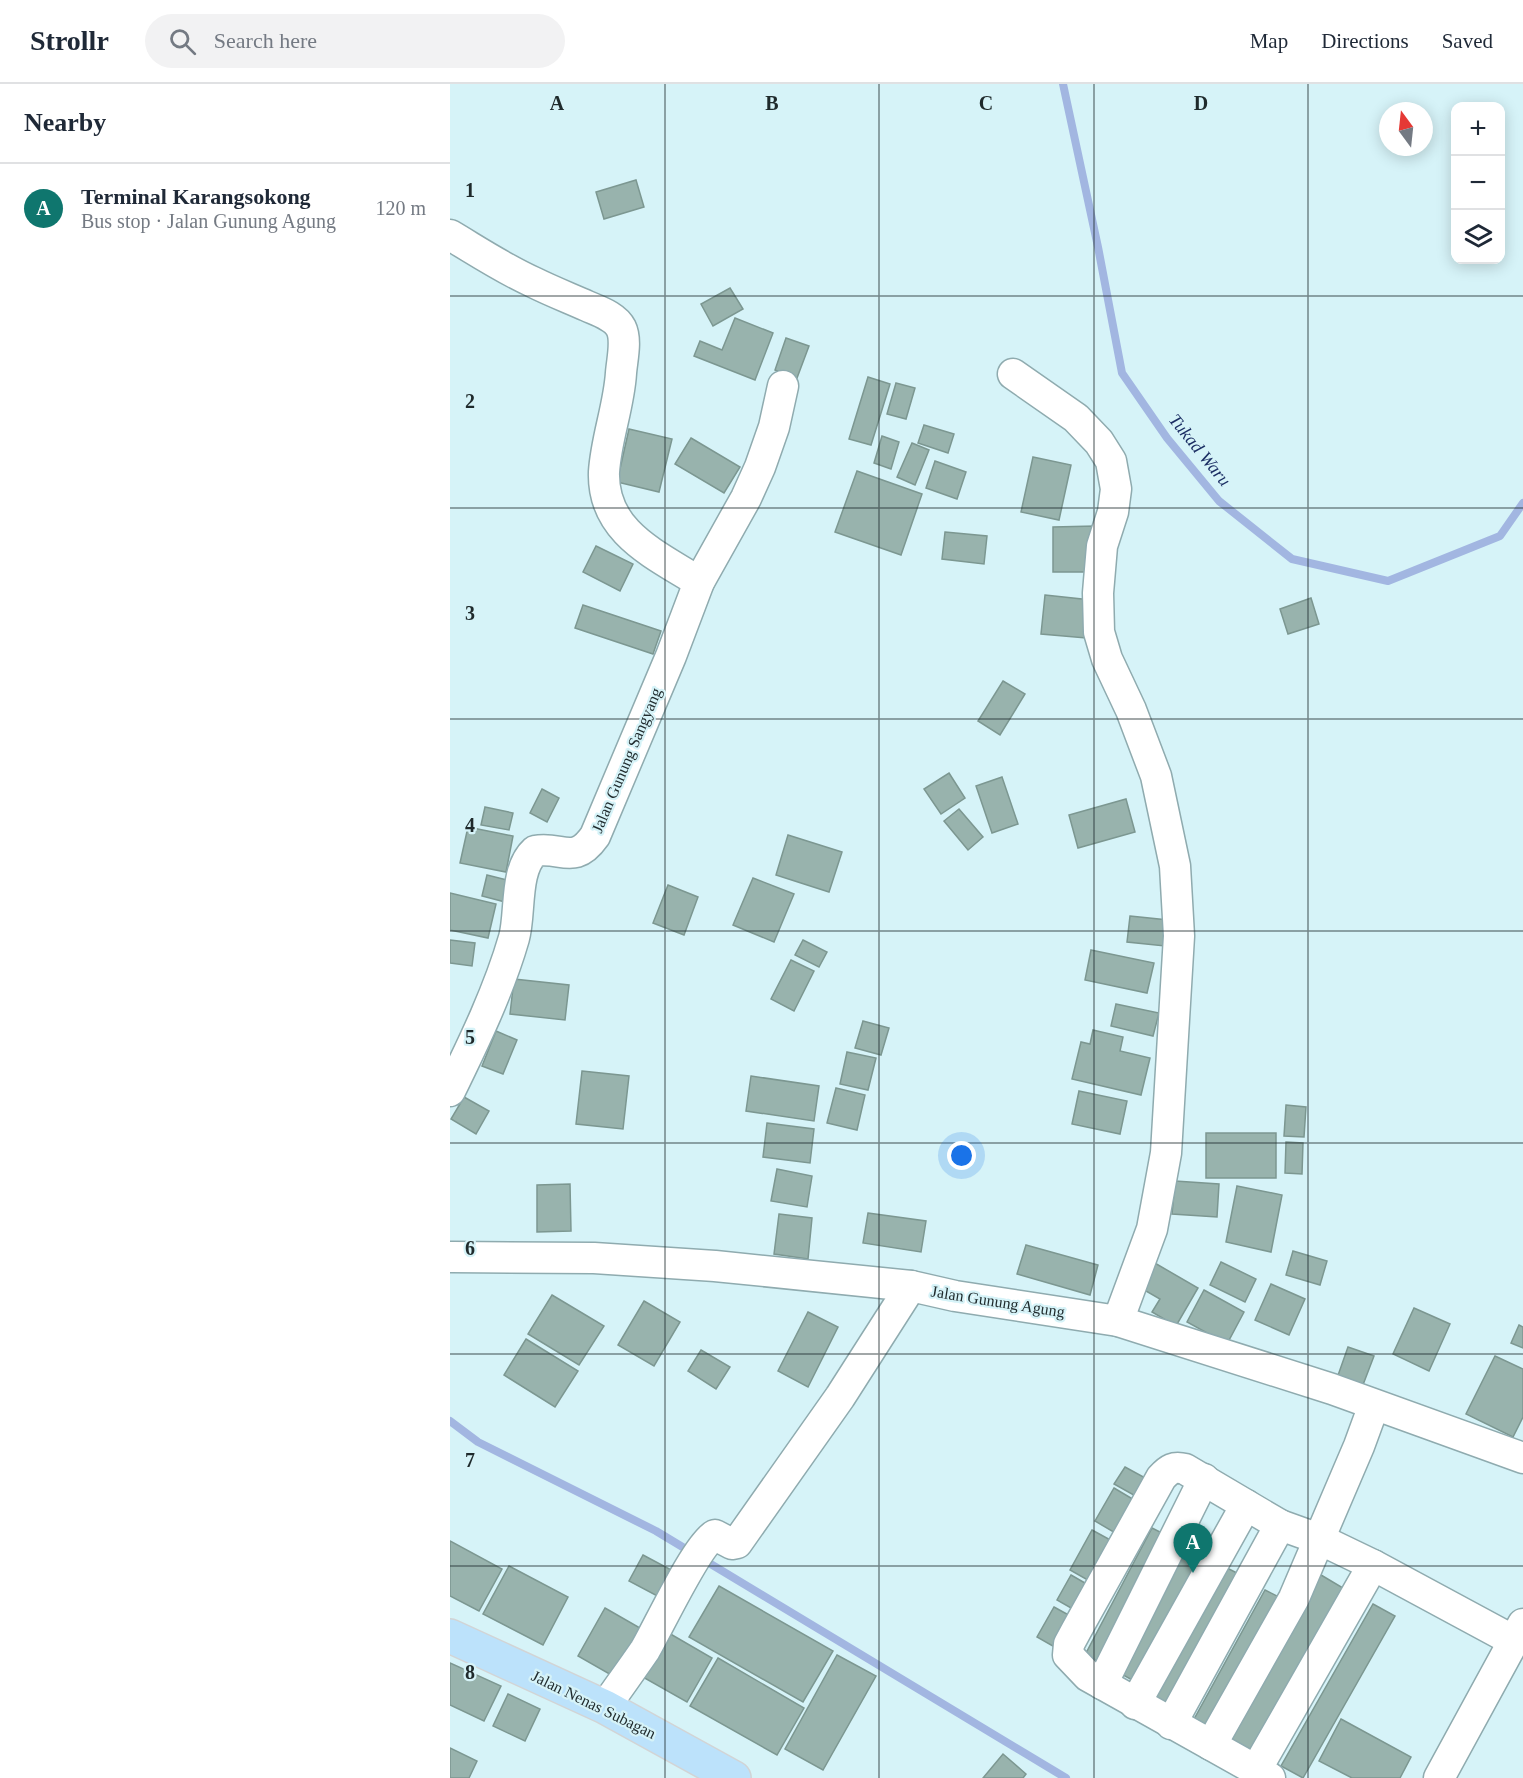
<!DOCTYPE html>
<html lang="en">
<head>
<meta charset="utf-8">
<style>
  body { margin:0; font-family:Georgia,serif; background:#f2f2f3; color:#1f2937 }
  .controls { position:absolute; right:18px; top:18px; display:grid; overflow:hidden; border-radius:12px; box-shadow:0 3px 15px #0003 }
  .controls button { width:54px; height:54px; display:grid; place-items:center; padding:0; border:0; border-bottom:2px solid #e0e1e3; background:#fff; color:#1f2937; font:30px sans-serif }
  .compass { position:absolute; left:929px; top:18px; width:54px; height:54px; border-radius:50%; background:#fff; box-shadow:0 3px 15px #0003; rotate:345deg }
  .you { position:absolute; left:512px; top:1072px; width:21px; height:21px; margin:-15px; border:4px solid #fff; border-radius:50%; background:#1a73e8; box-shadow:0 0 0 9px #1a73e833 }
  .badge { display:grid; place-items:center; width:39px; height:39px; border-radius:50%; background:#0f766e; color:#fff; font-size:20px; font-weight:700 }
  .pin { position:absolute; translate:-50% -50px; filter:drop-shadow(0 2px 3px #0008) }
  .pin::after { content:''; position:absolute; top:32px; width:21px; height:18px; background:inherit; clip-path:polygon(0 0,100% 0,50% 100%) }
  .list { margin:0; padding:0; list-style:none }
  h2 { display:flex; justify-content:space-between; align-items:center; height:78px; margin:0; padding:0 24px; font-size:26px }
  h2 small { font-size:20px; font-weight:400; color:#747a83 }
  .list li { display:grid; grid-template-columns:39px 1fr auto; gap:18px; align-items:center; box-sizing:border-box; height:90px; padding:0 24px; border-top:2px solid #e0e1e3 }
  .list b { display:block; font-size:22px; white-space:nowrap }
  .list p { margin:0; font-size:20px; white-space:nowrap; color:#747a83 }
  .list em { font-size:20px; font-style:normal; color:#747a83 }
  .icon { flex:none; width:33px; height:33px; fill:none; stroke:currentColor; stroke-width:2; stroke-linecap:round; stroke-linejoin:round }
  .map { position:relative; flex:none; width:1073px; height:1694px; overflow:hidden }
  header { display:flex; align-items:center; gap:36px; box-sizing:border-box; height:84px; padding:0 30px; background:#fff; border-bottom:2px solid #e0e1e3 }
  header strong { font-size:28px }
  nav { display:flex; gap:33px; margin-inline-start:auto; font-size:21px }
  .search { width:420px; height:54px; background:#f2f2f3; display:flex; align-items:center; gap:15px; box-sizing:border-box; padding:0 21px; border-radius:33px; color:#747a83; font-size:22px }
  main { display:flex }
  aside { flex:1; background:#fff }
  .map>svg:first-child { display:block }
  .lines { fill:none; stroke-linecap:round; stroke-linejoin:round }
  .stream { stroke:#a2b6e1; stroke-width:8 }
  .building { fill:#98b3ad; stroke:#7c9791; stroke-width:1.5 }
  .minor-casing { stroke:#8fabaf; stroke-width:33 }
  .major-casing { stroke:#d2d4d5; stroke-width:36 }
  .minor { stroke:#fff; stroke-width:30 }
  .major { stroke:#bce2fb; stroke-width:33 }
  .grid { fill:none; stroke:#1f2a2c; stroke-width:1.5; stroke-opacity:0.55 }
  .labels { text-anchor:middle; stroke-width:4.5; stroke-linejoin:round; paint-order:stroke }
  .street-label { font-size:16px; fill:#1f2a2c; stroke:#d6f3f8 }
  .water-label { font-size:18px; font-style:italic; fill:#1c2f64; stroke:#d6f3f8 }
  .grid-label { font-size:20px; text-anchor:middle; font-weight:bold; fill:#1f2a2c; stroke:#d6f3f8; stroke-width:4.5; stroke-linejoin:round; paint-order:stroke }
</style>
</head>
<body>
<header>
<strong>Strollr</strong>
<div class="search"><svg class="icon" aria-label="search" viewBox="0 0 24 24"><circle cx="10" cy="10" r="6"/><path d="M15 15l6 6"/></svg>Search here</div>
<nav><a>Map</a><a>Directions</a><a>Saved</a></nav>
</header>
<main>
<aside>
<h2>Nearby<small></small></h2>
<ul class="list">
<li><span class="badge">A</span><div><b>Terminal Karangsokong</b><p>Bus stop · Jalan Gunung Agung</p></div><em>120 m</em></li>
</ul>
</aside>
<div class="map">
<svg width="1073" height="1694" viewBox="0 0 1073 1694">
  <rect width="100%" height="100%" fill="#d6f3f8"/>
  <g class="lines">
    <!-- stream -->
    <g class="stream">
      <path d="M613,0L648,163L672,289L717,354L769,417L842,475L938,497L1050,452L1073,419"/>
      <path d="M0,1337L28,1358L206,1447L616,1694"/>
    </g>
  </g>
  <!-- building -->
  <g class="building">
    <path d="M186,96L194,123L154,135L146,108Z"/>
    <path d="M280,204L293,225L263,242L251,220Z"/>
    <path d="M285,234L323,249L305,296L244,272L250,257L272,266Z"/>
    <path d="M336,254L359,262L347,294L325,286Z"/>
    <path d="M418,293L440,300L421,361L399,355Z"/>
    <path d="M446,299L465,304L456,335L437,330Z"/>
    <path d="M474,341L504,350L498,369L468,359Z"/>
    <path d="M179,345L222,355L209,408L167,398Z"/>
    <path d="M432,352L449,358L441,385L424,379Z"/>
    <path d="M241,354L290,383L274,409L225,380Z"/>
    <path d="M462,359L479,366L465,401L447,393Z"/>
    <path d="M583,373L621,381L609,436L571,428Z"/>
    <path d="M485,377L516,388L507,415L476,404Z"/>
    <path d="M407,387L472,410L451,471L385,448Z"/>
    <path d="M645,442V488H603V443Z"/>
    <path d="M495,448L537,452L534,480L492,475Z"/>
    <path d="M146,462L183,480L170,507L133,488Z"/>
    <path d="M595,511L641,516L636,554L591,550Z"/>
    <path d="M861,514L869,540L838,550L830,525Z"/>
    <path d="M133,521L211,547L203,570L125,544Z"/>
    <path d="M553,597L575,610L550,651L528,637Z"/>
    <path d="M499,689L515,714L491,730L474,705Z"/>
    <path d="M552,693L568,740L542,749L526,702Z"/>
    <path d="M92,705L109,714L97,738L80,729Z"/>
    <path d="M676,715L685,748L628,764L619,731Z"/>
    <path d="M35,723L63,729L59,746L31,741Z"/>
    <path d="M509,725L533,753L518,766L494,737Z"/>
    <path d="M18,743L63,752L56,788L10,779Z"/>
    <path d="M338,751L392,768L379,808L326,791Z"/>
    <path d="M37,791L65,798L59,819L32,812Z"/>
    <path d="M303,794L344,810L324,858L283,841Z"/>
    <path d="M218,801L248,813L234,851L203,839Z"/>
    <path d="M0,809L46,820L38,854L0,846Z"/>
    <path d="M680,832L718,836L715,862L677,858Z"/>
    <path d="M0,856L25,859L22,882L0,879Z"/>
    <path d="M353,856L377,868L369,883L345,871Z"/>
    <path d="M641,866L704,879L697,909L635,896Z"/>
    <path d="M341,876L364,887L344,927L321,915Z"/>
    <path d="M64,895L119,901L115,936L60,930Z"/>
    <path d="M666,920L709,929L703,952L661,942Z"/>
    <path d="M413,937L439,944L431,971L405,964Z"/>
    <path d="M643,946L673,953L670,967L700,974L691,1011L622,995L631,958L640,960Z"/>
    <path d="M46,947L67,956L53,990L32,982Z"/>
    <path d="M397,968L426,974L418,1006L390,1000Z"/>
    <path d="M132,987L179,992L173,1045L126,1040Z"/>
    <path d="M301,992L369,1002L364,1037L296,1027Z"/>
    <path d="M386,1004L415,1011L407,1046L377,1039Z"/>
    <path d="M629,1007L677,1017L670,1050L622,1040Z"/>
    <path d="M14,1013L39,1027L26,1050L1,1035Z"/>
    <path d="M836,1021L856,1023L854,1053L834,1052Z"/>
    <path d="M317,1039L364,1045L360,1079L313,1073Z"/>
    <rect x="756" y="1049" width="70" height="45"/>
    <path d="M836,1058L853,1059L852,1090L835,1089Z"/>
    <path d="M327,1085L362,1092L357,1123L321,1117Z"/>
    <path d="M725,1097L769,1100L767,1133L722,1130Z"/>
    <path d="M120,1100L121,1147L87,1148V1101Z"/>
    <path d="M787,1102L832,1111L821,1168L776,1158Z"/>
    <path d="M418,1129L476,1137L471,1168L413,1159Z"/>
    <path d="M329,1130L362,1134L358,1175L324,1170Z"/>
    <path d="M576,1161L648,1181L640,1211L567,1190Z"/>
    <path d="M843,1167L877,1177L870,1201L836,1191Z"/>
    <path d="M703,1178L748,1204L726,1242L702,1228L710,1215L689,1203Z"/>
    <path d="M771,1178L806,1195L795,1218L760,1201Z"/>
    <path d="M821,1200L855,1215L839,1251L805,1236Z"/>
    <path d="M754,1206L794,1228L777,1260L737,1238Z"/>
    <path d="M102,1211L154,1242L129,1281L78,1250Z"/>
    <path d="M194,1217L230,1238L204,1282L168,1261Z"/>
    <path d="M964,1224L1000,1240L979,1287L943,1270Z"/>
    <path d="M358,1228L388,1243L358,1303L328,1287Z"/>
    <path d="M1069,1241L1073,1243V1264L1061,1259Z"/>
    <path d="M76,1255L128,1287L105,1323L54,1291Z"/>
    <path d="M898,1263L924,1272L911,1306L886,1297Z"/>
    <path d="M251,1266L280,1283L266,1305L238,1287Z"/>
    <path d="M1045,1272L1073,1285V1333L1063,1353L1016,1330Z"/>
    <path d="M675,1383L699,1396L689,1414L664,1400Z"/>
    <path d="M664,1404L686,1417L667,1450L645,1437Z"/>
    <path d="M702,1444L716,1451L649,1578L635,1571Z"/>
    <path d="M642,1446L666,1459L643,1499L620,1486Z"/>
    <path d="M734,1456L754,1467L684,1597L664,1586Z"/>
    <path d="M0,1457L52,1485L29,1527L0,1512Z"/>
    <path d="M193,1471L227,1489L213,1515L179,1497Z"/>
    <path d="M59,1482L118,1513L93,1561L33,1530Z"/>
    <path d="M775,1483L797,1494L726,1625L705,1613Z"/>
    <path d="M621,1491L642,1503L628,1528L607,1516Z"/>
    <path d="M871,1491L893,1504L802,1668L780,1656Z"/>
    <path d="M269,1502L383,1567L353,1618L239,1553Z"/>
    <path d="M815,1506L835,1516L763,1648L743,1637Z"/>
    <path d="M923,1520L945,1532L853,1694L831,1682Z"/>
    <path d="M604,1523L626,1535L608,1565L587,1553Z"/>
    <path d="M155,1524L190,1544L163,1592L128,1572Z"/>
    <path d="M217,1548L262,1574L237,1618L191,1592Z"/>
    <path d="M387,1571L426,1592L373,1686L335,1665Z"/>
    <path d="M268,1574L354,1624L327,1671L240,1622Z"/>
    <path d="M0,1579L51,1602L34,1637L0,1621Z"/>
    <path d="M58,1610L90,1625L75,1657L43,1642Z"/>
    <path d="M891,1635L961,1673L950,1694H902L869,1677Z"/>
    <path d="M0,1664L27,1677L19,1694H0Z"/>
    <path d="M553,1670L576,1690L573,1694H533Z"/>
  </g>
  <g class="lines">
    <defs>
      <g id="minor">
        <path d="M0,151C27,167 54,185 83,198C101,207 119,214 137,222C148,227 165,232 171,244C177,256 172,276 171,289C169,322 156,355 154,388C152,448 205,470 249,498"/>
        <path d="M563,290L626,334L649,358L661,377L666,405L663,428L652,462L648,509L649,548L657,575L681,626L706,692L725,782L729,852L716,1069L702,1145L668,1237"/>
        <path d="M0,1007C24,958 49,906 64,854C71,829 64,786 85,767C112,762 124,782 145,752L221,572L249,498L296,414L310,383L324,343L333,302"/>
        <path d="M2,1173L144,1174L265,1182L461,1202L505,1212L668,1237L882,1305L1073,1374"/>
        <path d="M652,1600L754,1395"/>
        <path d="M685,1620L796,1421"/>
        <path d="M155,1623C168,1604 182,1585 195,1566C208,1544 247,1460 265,1451L282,1460L287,1459L390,1313L461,1202"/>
        <path d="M721,1640L830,1441"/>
        <path d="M761,1661L844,1514L909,1362L924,1321"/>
        <path d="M806,1686L923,1481"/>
        <path d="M820,1694L638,1592L618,1571L619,1560L626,1547L711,1394C719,1385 724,1382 735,1385L830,1441L869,1455L923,1481L1064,1557"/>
        <path d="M989,1694L1073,1540"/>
      </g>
      <path id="major" d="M0,1552L155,1623L284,1694"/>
    </defs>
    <!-- minor casing -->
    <use href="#minor" class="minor-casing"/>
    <!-- major casing -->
    <use href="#major" class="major-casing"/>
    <!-- minor -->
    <use href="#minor" class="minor"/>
    <!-- major -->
    <use href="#major" class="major"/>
  </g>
  <!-- grid -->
  <path class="grid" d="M215,0V1694M429,0V1694M644,0V1694M858,0V1694M0,212H1073M0,424H1073M0,635H1073M0,847H1073M0,1059H1073M0,1270H1073M0,1482H1073"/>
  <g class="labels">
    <!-- street labels -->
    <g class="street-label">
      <text transform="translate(176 676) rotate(-67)" y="6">Jalan Gunung Sangyang</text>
      <text transform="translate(548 1217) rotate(9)" y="6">Jalan Gunung Agung</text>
      <text transform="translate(144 1620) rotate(26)" y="6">Jalan Nenas Subagan</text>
    </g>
    <!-- water labels -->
    <g class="water-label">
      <text transform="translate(750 366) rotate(51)" y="6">Tukad Waru</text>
    </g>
  </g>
  <g class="grid-label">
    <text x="107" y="26">A</text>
    <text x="322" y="26">B</text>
    <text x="536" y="26">C</text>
    <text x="751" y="26">D</text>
    <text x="20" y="113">1</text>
    <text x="20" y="324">2</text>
    <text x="20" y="536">3</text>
    <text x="20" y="748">4</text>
    <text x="20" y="960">5</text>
    <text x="20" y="1171">6</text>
    <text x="20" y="1383">7</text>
    <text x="20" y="1595">8</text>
  </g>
</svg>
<div class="controls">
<button>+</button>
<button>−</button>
<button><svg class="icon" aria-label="layers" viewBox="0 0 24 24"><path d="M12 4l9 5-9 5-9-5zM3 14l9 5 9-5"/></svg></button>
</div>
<svg class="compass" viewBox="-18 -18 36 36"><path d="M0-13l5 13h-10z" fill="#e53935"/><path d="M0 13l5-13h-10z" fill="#747a83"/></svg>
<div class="you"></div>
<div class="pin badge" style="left:743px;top:1489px">A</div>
</div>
</main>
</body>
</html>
